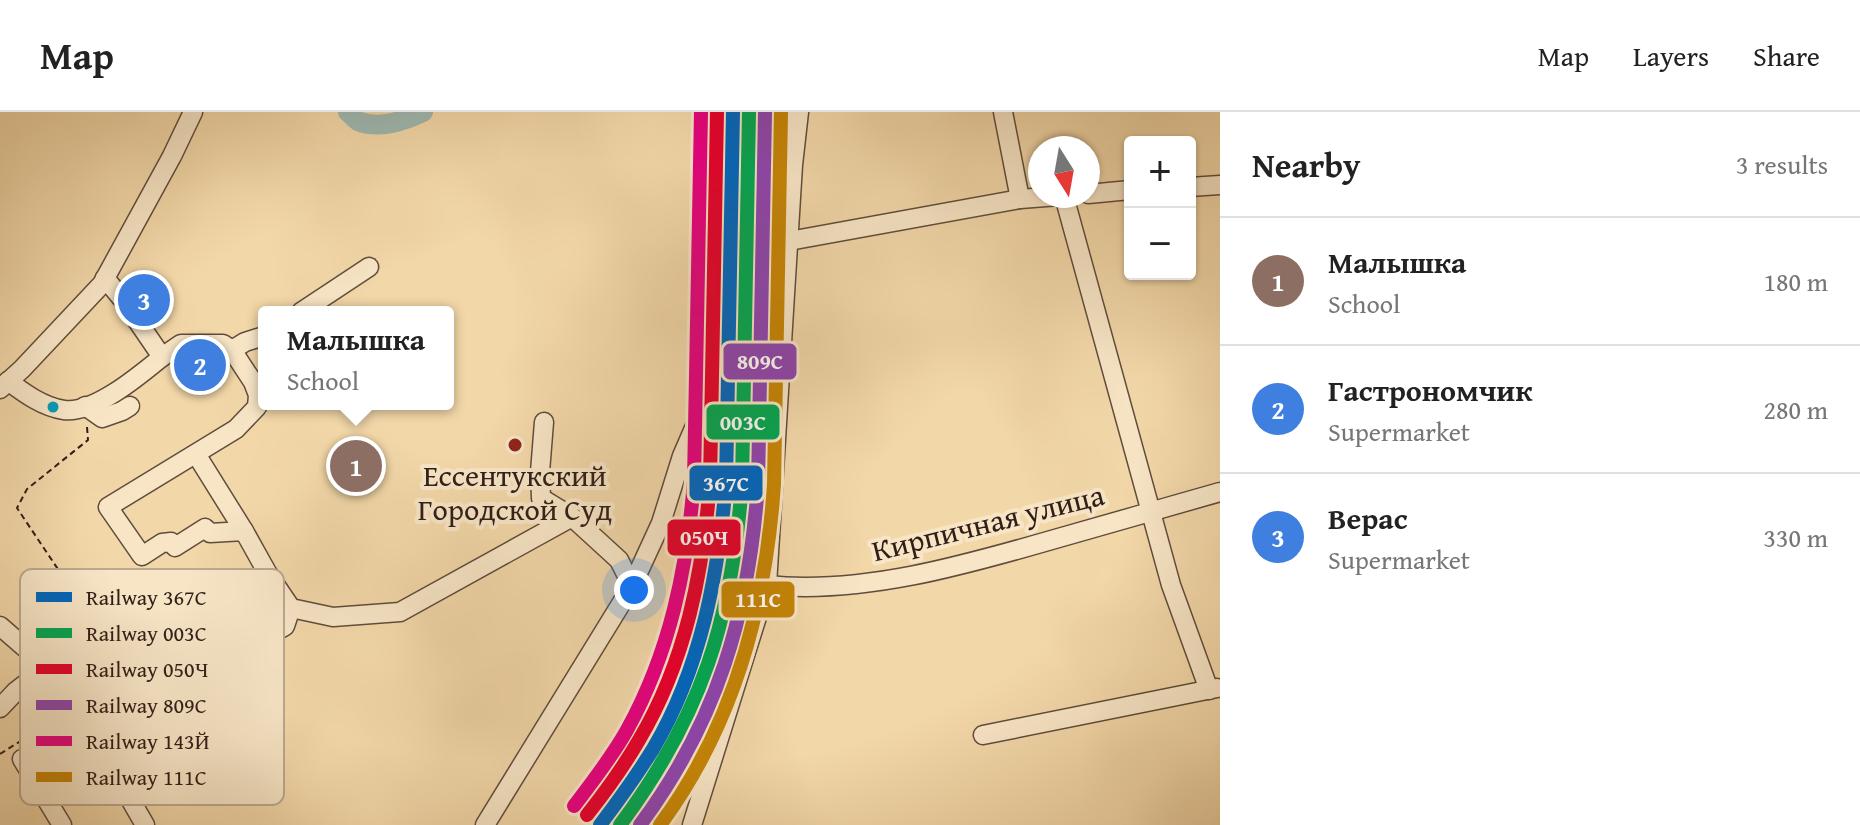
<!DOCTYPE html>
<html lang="en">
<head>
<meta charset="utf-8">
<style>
  body { margin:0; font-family:"Gentium Book Plus",serif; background:#f2f2f2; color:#222 }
  .controls { position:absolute; right:24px; top:24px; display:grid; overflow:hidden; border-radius:8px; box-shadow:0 2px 6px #0004 }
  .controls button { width:72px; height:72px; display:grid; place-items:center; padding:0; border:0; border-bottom:2px solid #e0e0e0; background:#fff; color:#222; font:40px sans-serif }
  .compass { position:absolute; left:1028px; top:24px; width:72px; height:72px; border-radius:50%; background:#fff; box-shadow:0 2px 6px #0004; rotate:169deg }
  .you { position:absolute; left:634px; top:478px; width:28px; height:28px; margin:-20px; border:6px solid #fff; border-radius:50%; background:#1a73e8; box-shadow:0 0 0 12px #1a73e833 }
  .badge { display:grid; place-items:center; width:52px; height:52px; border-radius:50%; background:#8f2418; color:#fff; font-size:26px; font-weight:700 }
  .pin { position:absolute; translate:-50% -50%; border:4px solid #fff; box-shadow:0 2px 8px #0006 }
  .popup { position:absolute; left:258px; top:194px; width:196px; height:104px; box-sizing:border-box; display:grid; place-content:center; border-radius:8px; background:#fff; filter:drop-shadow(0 2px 6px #0005); font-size:26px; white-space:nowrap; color:#767676 }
  .popup b { font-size:30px; color:#222 }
  .popup::after { content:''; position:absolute; left:50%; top:100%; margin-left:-16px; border:16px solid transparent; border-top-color:#fff }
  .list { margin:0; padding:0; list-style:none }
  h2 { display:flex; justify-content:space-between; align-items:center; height:104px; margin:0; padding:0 32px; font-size:34px }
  h2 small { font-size:26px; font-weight:400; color:#767676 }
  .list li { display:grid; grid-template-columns:52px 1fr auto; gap:24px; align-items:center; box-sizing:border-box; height:128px; padding:0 32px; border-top:2px solid #e0e0e0 }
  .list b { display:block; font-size:30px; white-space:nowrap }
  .list p { margin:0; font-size:26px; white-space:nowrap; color:#767676 }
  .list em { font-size:26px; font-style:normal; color:#767676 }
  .map { position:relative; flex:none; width:1220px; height:713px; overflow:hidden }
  header { display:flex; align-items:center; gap:48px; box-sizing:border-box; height:112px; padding:0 40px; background:#fff; border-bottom:2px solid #e0e0e0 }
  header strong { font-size:38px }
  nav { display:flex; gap:44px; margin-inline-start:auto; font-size:28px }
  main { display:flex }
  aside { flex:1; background:#fff }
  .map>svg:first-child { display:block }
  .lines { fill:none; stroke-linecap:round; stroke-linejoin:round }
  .river { stroke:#9db8b1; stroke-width:20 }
  .minor-tunnel { stroke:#cbb28b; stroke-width:18; stroke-dasharray:18 9; stroke-linecap:butt }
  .minor-casing { stroke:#604c3c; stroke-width:21 }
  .path { stroke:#301e18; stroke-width:2; stroke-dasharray:6 4; stroke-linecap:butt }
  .minor { stroke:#f7e5c6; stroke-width:18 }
  .rail-1-casing { stroke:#f7e5c6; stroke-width:20 }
  .rail-2-casing { stroke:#f7e5c6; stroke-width:20 }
  .rail-3-casing { stroke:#f7e5c6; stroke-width:20 }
  .rail-4-casing { stroke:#f7e5c6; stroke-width:20 }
  .rail-5-casing { stroke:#f7e5c6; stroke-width:20 }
  .rail-6-casing { stroke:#f7e5c6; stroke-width:20 }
  .rail-1 { stroke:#0065bd; stroke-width:14 }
  .rail-2 { stroke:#00a651; stroke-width:14 }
  .rail-3 { stroke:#e4002b; stroke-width:14 }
  .rail-4 { stroke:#8e44ad; stroke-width:14 }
  .rail-5 { stroke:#e5007d; stroke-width:14 }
  .rail-6 { stroke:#c58406; stroke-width:14 }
  .bus-dot { fill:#059bbc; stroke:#f7e5c6; stroke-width:3 }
  .poi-dot { fill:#8f2418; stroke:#f7e5c6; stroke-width:3 }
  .labels { text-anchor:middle; stroke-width:8; stroke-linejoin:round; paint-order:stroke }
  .poi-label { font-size:30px; fill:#301e18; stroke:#f7e5c6 }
  .street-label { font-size:30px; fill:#301e18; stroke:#f7e5c6 }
  .key { fill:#f7e5c6; stroke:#bba992; stroke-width:2 }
  .key-label { font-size:22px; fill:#301e18 }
  .line-badge { stroke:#f7e5c6; stroke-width:3 }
  .badge-label { font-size:22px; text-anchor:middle; font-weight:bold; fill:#fff }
</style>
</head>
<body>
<header>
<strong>Map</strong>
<nav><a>Map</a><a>Layers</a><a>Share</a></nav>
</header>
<main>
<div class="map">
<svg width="1220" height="713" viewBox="0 0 1220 713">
  <rect width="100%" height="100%" fill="#f2d7a8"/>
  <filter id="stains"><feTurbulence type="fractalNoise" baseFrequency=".0025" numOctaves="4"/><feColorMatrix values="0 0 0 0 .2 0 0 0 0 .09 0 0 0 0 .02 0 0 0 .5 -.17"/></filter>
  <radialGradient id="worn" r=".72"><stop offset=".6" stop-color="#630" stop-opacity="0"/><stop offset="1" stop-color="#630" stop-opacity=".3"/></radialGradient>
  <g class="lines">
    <!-- river -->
    <path class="river" d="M348,0C349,1 357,8 358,9C379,18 404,9 423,0"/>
    <!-- minor-tunnel -->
    <path class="minor-tunnel" d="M115,541L128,560"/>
    <defs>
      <g id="minor">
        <path d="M1003,0L1020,87"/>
        <path d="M1190,75L1220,73"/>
        <path d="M1088,82L1130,78"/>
        <path d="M1064,84L1171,473L1209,578"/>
        <path d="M789,129L1020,87L1059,84"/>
        <path d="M301,200L369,155"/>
        <path d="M162,245L181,232H223L232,238L245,230L264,224"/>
        <path d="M8,269C24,281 43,295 64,298C94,302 140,263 162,245L123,188L105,166"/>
        <path d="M0,277L22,257L102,172L172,44L193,0"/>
        <path d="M85,294L102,306L122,299L130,294"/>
        <path d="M544,310L540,360L541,386L572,405"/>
        <path d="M196,342L244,419"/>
        <path d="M268,462L291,496L333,505L400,500L572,405L619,448L632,474L485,713"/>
        <path d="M767,473C861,483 965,453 1055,427C1110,411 1165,396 1220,380"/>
        <path d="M632,474L661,411L682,344L714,270L717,204"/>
        <path d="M0,514L61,567L145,713"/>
        <path d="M128,560L134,568L144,569L163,558"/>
        <path d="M61,567L171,491L198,484L209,500L268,462L244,419L210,421L205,416L175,435L171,430L162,431L142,444L108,395L236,317L257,295L258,283L253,270L232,238"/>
        <path d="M0,596L16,579L47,555"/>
        <path d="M983,623L1217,576"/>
        <path d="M96,628L285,514L291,496"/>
        <path d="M22,647L62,713"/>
        <path d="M692,713L767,473L793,53L799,0"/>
      </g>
    </defs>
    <!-- minor casing -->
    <use href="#minor" class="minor-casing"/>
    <!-- path -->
    <g class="path">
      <path d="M87,315L88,328L27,377L17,396L102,523"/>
      <path d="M0,642L65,601"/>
    </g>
    <!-- minor -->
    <use href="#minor" class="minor"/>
    <defs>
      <path id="rail-1" d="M600,713C619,688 637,663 653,637C701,556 718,464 726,371L733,0"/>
      <path id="rail-2" d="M620,713C702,603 732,507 742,371L749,0"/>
      <path id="rail-3" d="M587,703C606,679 624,654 639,628C686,549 703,460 710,370L717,0"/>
      <path id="rail-4" d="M640,713C718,608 749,501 758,372L765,1"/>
      <path id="rail-5" d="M574,694C593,669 612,645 627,618C670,540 687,457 694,369L701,0"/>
      <path id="rail-6" d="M660,713C734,613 766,494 774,372L781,1"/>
    </defs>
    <!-- rail-1 casing -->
    <use href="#rail-1" class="rail-1-casing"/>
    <!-- rail-2 casing -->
    <use href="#rail-2" class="rail-2-casing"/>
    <!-- rail-3 casing -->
    <use href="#rail-3" class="rail-3-casing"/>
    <!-- rail-4 casing -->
    <use href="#rail-4" class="rail-4-casing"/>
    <!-- rail-5 casing -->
    <use href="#rail-5" class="rail-5-casing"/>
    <!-- rail-6 casing -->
    <use href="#rail-6" class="rail-6-casing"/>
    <!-- rail-1 -->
    <use href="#rail-1" class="rail-1"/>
    <!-- rail-2 -->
    <use href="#rail-2" class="rail-2"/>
    <!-- rail-3 -->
    <use href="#rail-3" class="rail-3"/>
    <!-- rail-4 -->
    <use href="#rail-4" class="rail-4"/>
    <!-- rail-5 -->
    <use href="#rail-5" class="rail-5"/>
    <!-- rail-6 -->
    <use href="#rail-6" class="rail-6"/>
  </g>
  <!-- markers -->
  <circle class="bus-dot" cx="53" cy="295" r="7"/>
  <circle class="poi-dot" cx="515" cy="333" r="8"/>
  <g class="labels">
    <!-- poi labels -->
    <g class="poi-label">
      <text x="515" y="374">Ессентукский<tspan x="515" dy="34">Городской Суд</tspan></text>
    </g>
    <!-- street labels -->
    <g class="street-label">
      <text transform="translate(988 411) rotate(-14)" y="10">Кирпичная улица</text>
    </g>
  </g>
  <!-- legend -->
  <rect x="20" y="457" width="264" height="236" rx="12" class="key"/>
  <rect x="36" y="480" width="36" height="10" fill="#0065bd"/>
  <rect x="36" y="516" width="36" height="10" fill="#00a651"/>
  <rect x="36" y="552" width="36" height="10" fill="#e4002b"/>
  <rect x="36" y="588" width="36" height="10" fill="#8e44ad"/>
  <rect x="36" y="624" width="36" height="10" fill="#e5007d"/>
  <rect x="36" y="660" width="36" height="10" fill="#c58406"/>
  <g class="key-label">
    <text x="86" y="493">Railway 367С</text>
    <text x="86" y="529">Railway 003С</text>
    <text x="86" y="565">Railway 050Ч</text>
    <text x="86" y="601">Railway 809С</text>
    <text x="86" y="637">Railway 143Й</text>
    <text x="86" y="673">Railway 111С</text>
  </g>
  <g class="line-badge">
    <rect x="722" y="230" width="76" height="39" rx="8" fill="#8e44ad"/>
    <rect x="705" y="291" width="76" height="38" rx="8" fill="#00a651"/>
    <rect x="688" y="352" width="76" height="38" rx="8" fill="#0065bd"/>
    <rect x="666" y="406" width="76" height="39" rx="8" fill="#e4002b"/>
    <rect x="720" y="468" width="76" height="39" rx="8" fill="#c58406"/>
  </g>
  <g class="badge-label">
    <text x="760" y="257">809С</text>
    <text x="743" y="318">003С</text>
    <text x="726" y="379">367С</text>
    <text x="704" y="433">050Ч</text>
    <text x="758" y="495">111С</text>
  </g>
  <rect width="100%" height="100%" filter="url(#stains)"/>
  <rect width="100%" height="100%" fill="url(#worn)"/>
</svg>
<div class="controls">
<button>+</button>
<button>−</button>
</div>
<svg class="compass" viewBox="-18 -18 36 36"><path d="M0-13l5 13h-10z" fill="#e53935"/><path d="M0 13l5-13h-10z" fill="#767676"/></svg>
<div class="you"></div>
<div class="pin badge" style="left:356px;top:354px;background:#8d6e63">1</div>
<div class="popup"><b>Малышка</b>School</div>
<div class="pin badge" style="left:200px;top:253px;background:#3f7fe0">2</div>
<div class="pin badge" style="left:144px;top:188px;background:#3f7fe0">3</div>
</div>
<aside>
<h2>Nearby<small>3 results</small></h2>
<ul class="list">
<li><span class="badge" style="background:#8d6e63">1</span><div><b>Малышка</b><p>School</p></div><em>180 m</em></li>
<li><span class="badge" style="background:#3f7fe0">2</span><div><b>Гастрономчик</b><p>Supermarket</p></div><em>280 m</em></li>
<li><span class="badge" style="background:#3f7fe0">3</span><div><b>Верас</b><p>Supermarket</p></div><em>330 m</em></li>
</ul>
</aside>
</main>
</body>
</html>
